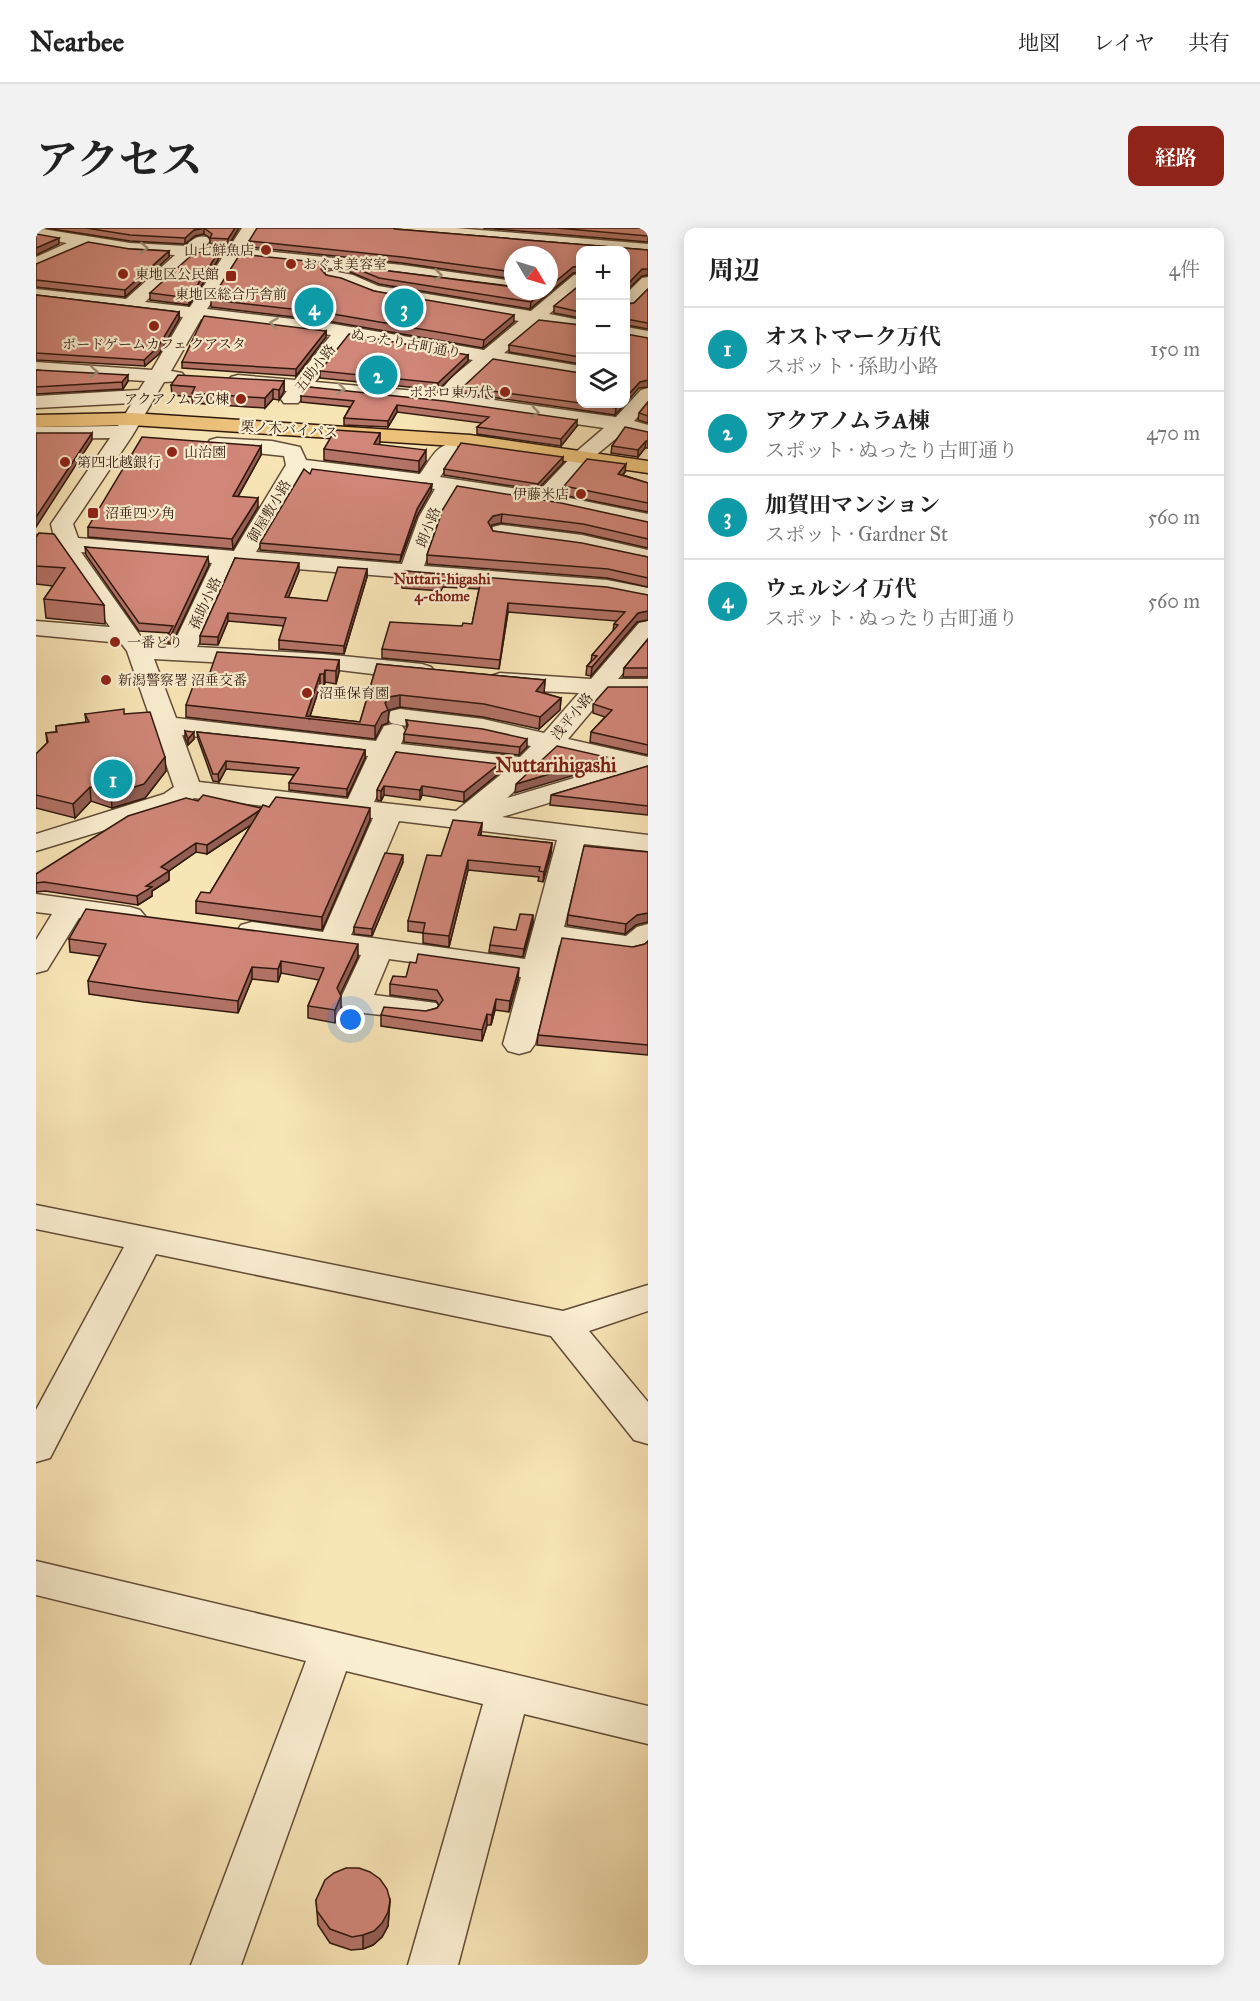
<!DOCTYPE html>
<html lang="ja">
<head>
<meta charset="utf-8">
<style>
  body { margin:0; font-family:"IM FELL Great Primer","Noto Serif JP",serif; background:#f2f2f2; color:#222 }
  .controls { position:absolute; right:18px; top:18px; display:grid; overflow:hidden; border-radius:12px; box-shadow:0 3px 15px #0003 }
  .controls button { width:54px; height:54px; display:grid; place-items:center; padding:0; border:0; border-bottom:2px solid #e0e0e0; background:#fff; color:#222; font:30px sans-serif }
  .compass { position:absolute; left:468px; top:18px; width:54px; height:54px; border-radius:50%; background:#fff; box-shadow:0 3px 15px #0003; rotate:128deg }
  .you { position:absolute; left:315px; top:792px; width:21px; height:21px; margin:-15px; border:4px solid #fff; border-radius:50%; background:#1a73e8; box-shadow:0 0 0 9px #1a73e833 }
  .badge { display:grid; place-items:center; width:39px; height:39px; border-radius:50%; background:#8f2418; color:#fff; font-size:20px; font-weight:700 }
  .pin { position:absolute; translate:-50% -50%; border:3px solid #fff; box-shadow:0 2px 6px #0006 }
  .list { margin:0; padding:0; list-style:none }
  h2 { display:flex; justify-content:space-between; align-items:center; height:78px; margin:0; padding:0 24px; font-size:26px }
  h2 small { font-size:20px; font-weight:400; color:#767676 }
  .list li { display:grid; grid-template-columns:39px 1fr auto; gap:18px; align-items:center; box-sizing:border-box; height:84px; padding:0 24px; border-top:2px solid #e0e0e0 }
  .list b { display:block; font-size:22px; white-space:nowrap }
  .list p { margin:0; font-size:20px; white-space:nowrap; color:#767676 }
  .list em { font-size:20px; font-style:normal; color:#767676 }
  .icon { flex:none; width:33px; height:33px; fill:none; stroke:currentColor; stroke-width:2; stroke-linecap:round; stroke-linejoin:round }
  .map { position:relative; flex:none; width:612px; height:1737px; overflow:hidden; border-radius:12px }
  header { display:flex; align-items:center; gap:36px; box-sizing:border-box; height:84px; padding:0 30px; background:#fff; border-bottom:2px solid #e0e0e0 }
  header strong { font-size:28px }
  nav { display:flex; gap:33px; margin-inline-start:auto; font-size:21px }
  .intro { display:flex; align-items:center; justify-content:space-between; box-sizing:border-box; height:144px; padding:0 36px }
  h1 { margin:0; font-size:42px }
  .button { padding:15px 27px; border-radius:12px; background:#8f2418; color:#fff; font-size:21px; font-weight:700 }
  main { display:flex; gap:36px; padding:0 36px }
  aside { flex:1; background:#fff; border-radius:12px; box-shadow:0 3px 15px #0003 }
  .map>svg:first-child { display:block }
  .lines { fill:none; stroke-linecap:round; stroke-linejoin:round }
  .minor-casing { stroke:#624b37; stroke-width:3 }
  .major-casing { stroke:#30180d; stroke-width:3 }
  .minor { fill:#faeed0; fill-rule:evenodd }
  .major { fill:#ecc27b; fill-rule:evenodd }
  .wall { fill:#b37367; stroke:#30180d; stroke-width:1.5 }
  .shaded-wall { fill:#925e54; stroke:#30180d; stroke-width:1.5 }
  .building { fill:#d08678; stroke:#30180d; stroke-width:1.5 }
  .oneway { stroke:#9f8e78 }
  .poi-dot { fill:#8f2418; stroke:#faeed0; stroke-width:2 }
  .labels { text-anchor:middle; stroke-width:4.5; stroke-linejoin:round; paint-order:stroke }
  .far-poi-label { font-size:14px; fill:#30180d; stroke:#faeed0; text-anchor:start }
  .far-street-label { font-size:14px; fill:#30180d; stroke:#faeed0 }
  .far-neighbourhood-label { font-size:15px; font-weight:bold; fill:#7a1f14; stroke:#faeed0 }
  .quarter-label { font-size:20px; font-weight:bold; fill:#7a1f14; stroke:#faeed0 }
</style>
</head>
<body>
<header>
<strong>Nearbee</strong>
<nav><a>地図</a><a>レイヤ</a><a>共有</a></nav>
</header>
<div class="intro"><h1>アクセス</h1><a class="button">経路</a></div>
<main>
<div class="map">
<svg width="612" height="1737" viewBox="0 0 612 1737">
  <rect width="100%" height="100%" fill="#f8e5b6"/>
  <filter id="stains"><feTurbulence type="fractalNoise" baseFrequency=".00333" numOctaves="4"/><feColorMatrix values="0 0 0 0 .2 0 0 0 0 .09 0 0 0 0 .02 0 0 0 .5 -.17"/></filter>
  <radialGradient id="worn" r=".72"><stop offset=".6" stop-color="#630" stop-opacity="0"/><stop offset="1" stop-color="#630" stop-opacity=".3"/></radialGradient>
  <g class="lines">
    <defs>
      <g id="minor">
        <path d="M0,0L94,15L150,18C157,11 161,7 171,9L174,13L169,18L193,20L206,0H222L209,21L366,37L477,53V63L366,47L203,31L171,81L291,95L448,122L483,93L338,68L306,55L290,52L287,48L290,44L296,43L317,47L342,58L495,83L538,47L544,46V60L513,86L544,92V102L502,96L468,125L544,138V150L456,135L422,167L580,189L605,162L612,160V178L598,193L612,197V210L588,204L554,232L523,268L612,286V300L525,281L419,264L405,289L388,338L571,352L612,360V374L571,366L198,336L161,419L287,426L386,436L395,439L399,444L395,449L386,452L287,440L118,431L140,490L340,513L348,498L357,496L366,498L370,504L365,516L484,529L495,518L447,507L364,497L355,495L351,489L355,483L364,481L447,491L508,505L543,465L464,461L455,458L451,453L455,448L464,445L555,451L603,395L612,393V415L582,451H612V467H569L532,511L612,529V545L466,589L612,607V623L548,616L528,699L590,708L601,699L612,696V720L607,724L596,727L523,717L499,816L494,823L483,826L472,823L467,816L485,749L353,731L338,767L400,775L405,782L400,789L389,792L319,784L308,781L303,774L325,727L216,712L205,709L201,703L205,697L216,694L287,704L337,590L158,570L148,578L0,623V606L128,566L138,559L91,423L85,415L0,407V393L74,399L21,322L0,321V307L18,309L15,296L74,210L0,211V199L82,198L96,175L0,180V168L103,162L109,153L0,146V134L116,142L147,89L0,71V61L90,71L139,27L94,25L52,18L0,41V29L31,15L0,10ZM158,28L186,30L154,79L109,74ZM165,91L295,107L259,152L202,147L195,149L192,153L195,157L202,159L251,163L245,171L248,175H262L270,165L408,177L568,200L540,224L502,264L404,249L423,221L420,217C402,212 394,233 384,246L270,232L264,219L236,213L181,210L174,212L171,216L174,220L248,228L250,237L198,323L42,310L37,296L96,208L128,154L146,153L149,149L146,145L135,143ZM312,110L437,132L415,150L403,165L279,154ZM267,244L399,261L383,289L366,336L220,324ZM45,324L176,335L137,417L110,416ZM146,507L332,528L312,571L163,554ZM520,524L578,538L471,570ZM358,531L468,544L420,583L338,574ZM363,593L521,612L489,731L315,707Z"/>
        <path d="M351,0H420L612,16V26L359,5Z"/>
        <path d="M612,49V64L596,80L590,81V66L606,50Z"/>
        <path d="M590,99L612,103V115L590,111Z"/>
        <path d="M465,297L546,307L612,322V336L546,321L457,309L454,304L457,299Z"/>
        <path d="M0,666L94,679L104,682L109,688L104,694L94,697L43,690L11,742L0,745V712L16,686L0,684Z"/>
        <path d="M0,977L527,1083L612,1057V1083L553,1103L612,1174V1216L598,1212L515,1108L120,1026L14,1230L0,1234V1182L88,1019L0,1001Z"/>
        <path d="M0,1333L612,1478V1516L488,1486L422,1737H372L447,1476L310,1443L205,1737H155L270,1433L0,1367Z"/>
      </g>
      <path id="major" d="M95,185L434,207L612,233V245L434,219L95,197L0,199V187Z"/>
    </defs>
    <!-- minor casing -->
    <use href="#minor" class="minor-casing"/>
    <!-- major casing -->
    <use href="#major" class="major-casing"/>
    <!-- minor -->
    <use href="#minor" class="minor"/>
    <!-- major -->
    <use href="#major" class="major"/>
  </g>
  <!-- wall -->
  <g class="wall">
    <path d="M10,0H203L192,18L174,16V10L168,6L159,8L149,16L94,13Z"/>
    <path d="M447,0H612V14Z"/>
    <path d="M359,1L612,22V47L606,48L590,22L537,45L494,81L343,56L314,44V38L513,63L477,27V51L366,35L213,19V13Z"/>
    <path d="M94,21L133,23V29L89,69L0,59V36Z"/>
    <path d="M182,25V32L153,77L114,72V65Z"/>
    <path d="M290,42L288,44L290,47L338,63L478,94L447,120L291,93L175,79V72Z"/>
    <path d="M544,57V90L518,85V78Z"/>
    <path d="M612,61V101L590,97V76L598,75Z"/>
    <path d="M0,67L143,84V91L123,126L109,138L0,132Z"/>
    <path d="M544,97V138V136L473,124V117Z"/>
    <path d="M290,103V109L260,148L146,140V134Z"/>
    <path d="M432,127V133L402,162L284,150V143Z"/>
    <path d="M0,142L92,153L87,161L0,166Z"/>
    <path d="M544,145V176H589L579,187L427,165V159Z"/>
    <path d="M248,153V163L243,172L237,171L229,180L156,175V169L136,167L135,157Z"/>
    <path d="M273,159L541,198L525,218L441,206V199L446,195L361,184L352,199L308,197V190L314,179L265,174V168Z"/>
    <path d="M612,174V195L602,192L603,185Z"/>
    <path d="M612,204V220H609L602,229L575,225L576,218Z"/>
    <path d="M344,205L343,217L390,233L383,244L288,232V221Z"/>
    <path d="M225,218V227L202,269L222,279L197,321L52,309V299Z"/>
    <path d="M527,235L501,262L408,247V241Z"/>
    <path d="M589,244L587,247L612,255V284L527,267L528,258Z"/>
    <path d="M274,246L396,256L395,263L381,288L364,334L224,322V315Z"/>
    <path d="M407,281L612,294V320L546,305L465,295L456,297L455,299L457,303L612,329V359L571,350L391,336V327Z"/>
    <path d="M0,309L68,377L69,396L10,390L8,371L17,358L0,356Z"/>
    <path d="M49,319L173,337L136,415H132V407L133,405L103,403L50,327Z"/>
    <path d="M199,330L263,343L252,370L291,373L331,341V349L308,426L243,421V412L248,398L192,393L182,417L164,416V408Z"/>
    <path d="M369,343L612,367V392L601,394L555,448L550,447L551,438L555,433L556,427L577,403L578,396L581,393L472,384L463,441L346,430V421L436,396L443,361L407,359L405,363L366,360V351Z"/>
    <path d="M612,411V449H587L588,440Z"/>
    <path d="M303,432V444L300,456L289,454L288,458H284L274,488L324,494L341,436L509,452L508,465L525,470L524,482L503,501L447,489L364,479L353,482L352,495L346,497L339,511L150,489V477L171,453Z"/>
    <path d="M612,459V527L554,514L555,504L569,489L557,485V476Z"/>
    <path d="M49,486H88L130,543L109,570L76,580L55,573L39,590L0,580V526L11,515L10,505L20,504V498L50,494Z"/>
    <path d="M370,492L491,519L483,527L368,514V506L371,501Z"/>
    <path d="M149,503L158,511L152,517L149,510Z"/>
    <path d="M161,504L329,522V530L311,569L253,562V555L258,547L190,541L183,554L177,553L162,511Z"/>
    <path d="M360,524L462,546L428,574L386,567L384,572L348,567L345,573L341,572V562Z"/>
    <path d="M612,538V587L514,577L515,567Z"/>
    <path d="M162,573L225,580L233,579L334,592L286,702L160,685V673L174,665L215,597L171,626L160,624L133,643V652L116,663V668L102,677L9,663L0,664V646Z"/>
    <path d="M446,595L445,608L516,615L515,625L507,654L502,653L503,649L432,642L413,719L387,715V705L372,703V693L405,628Z"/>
    <path d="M367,634L336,708L318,706V699Z"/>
    <path d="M532,687L600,697L589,706L531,697Z"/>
    <path d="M497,694L487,729L453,724L454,717Z"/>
    <path d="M33,711L322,729L304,766L305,781L299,795L272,790V778L283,752L245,745L242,754L216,751L202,785L108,774L53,766L52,753L64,728L34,724Z"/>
    <path d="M612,713V827L501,817L502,807L597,719L609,716Z"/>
    <path d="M370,749L482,751L473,784L459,782L455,797H451L446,813L345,798V787L390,783L401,780L403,777L400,773L354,767V756Z"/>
    <path d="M280,1672H354L352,1698L346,1709L337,1717L327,1721L315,1722L294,1715L282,1697Z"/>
  </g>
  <!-- shaded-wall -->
  <g class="shaded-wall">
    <path d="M168,0V6L159,8L149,16V10L158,2Z"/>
    <path d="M199,0H203L192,18V11Z"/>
    <path d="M23,10V16L0,27V20Z"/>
    <path d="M133,23V29L89,69V62Z"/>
    <path d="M182,25V32L153,77V70Z"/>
    <path d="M290,35V42L285,48V41Z"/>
    <path d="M544,38V44L537,45L494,81L495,74L508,63H513V59L537,39Z"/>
    <path d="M606,41H612V47L606,48L590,63V58Z"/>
    <path d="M143,84V91L123,126L109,138L108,132Z"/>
    <path d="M478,87V94L447,120L448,112Z"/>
    <path d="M290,103V109L260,148V141Z"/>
    <path d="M432,127V133L402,162V155Z"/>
    <path d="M92,147V153L87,161L86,154Z"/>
    <path d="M612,152V159L603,160L590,175V169L604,154Z"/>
    <path d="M248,153V163L243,172V162Z"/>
    <path d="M237,161V171L229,180V170Z"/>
    <path d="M584,176H589L579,187L580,180Z"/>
    <path d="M361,177V184L352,199V193Z"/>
    <path d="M541,192V198L525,218V211Z"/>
    <path d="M56,205V212L0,299V289Z"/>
    <path d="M344,205V215L338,227V216Z"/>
    <path d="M610,213L609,220L602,229V222Z"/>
    <path d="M225,218V227L197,277V268Z"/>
    <path d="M390,222V233L383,244V233Z"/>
    <path d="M527,229V235L501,262L502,256Z"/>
    <path d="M590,236L589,244L581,254L582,246Z"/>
    <path d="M396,256L395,263L381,288L364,334L365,327L381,281Z"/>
    <path d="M222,270V279L197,321L196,311Z"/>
    <path d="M466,286L465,295L456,297L452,303V294L457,288Z"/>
    <path d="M172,329L173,337L136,415L135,407Z"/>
    <path d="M263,335V343L249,378V369Z"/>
    <path d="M331,341V349L308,426V418Z"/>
    <path d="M472,375V384L463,441L464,432Z"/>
    <path d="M612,383V392L601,394L555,448L556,439L602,385Z"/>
    <path d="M192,385V393L182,417V409Z"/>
    <path d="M303,432V444L300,456V443Z"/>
    <path d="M289,442V454L288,458V446Z"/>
    <path d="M284,446V458L273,491L270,488Z"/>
    <path d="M509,452L508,465L499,475L500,463Z"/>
    <path d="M364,467V479L353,482L352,495L346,497L339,511V498L349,475L353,469Z"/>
    <path d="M525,470L524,482L503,501L504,489Z"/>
    <path d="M158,504V511L152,517V511Z"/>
    <path d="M491,511V519L483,527L484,519Z"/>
    <path d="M329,522V530L311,569V561Z"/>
    <path d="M129,529L130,543L109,570L76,580L75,566Z"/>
    <path d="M570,529L569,538L479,565L480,556Z"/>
    <path d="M190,533V541L183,554L182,546Z"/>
    <path d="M463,536L462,546L428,574V564Z"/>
    <path d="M348,558V567L345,573V563Z"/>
    <path d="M386,558V567L384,572V562Z"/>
    <path d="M54,559L55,573L39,590L37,576Z"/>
    <path d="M334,580V592L286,702V689Z"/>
    <path d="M226,581L227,589L171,626V617Z"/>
    <path d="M446,595L445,605L442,617V607Z"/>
    <path d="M160,615V624L133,643V652L116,663V668L102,677L101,668L125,639Z"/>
    <path d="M516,615L515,625L507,654L508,644Z"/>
    <path d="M367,627V634L336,708V701Z"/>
    <path d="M432,632V642L413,719V708Z"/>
    <path d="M612,685V694L600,697L589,706L590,696L601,687Z"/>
    <path d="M497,687V694L487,729L488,721Z"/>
    <path d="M322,716V729L301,773V760Z"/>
    <path d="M245,733V745L242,754V741Z"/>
    <path d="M216,739V751L202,785V773Z"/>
    <path d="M483,740L482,751L473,784L474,773Z"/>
    <path d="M305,768V781L299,795V782Z"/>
    <path d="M460,771L459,782L455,797L456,787Z"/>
    <path d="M451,786V797L446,813V802Z"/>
    <path d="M354,1672L352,1698L346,1709L337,1717L327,1721V1707Z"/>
  </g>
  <!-- building -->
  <g class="building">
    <path d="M50,0H199L192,11L174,10L176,6L168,0L158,2L149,10L94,7Z"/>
    <path d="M221,0H357L359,1L612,22V41H606L590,58V22H544V38L537,39L513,59V27H477V44L366,29L213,13Z"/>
    <path d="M521,0H612V8Z"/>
    <path d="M0,6L23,10L0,20Z"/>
    <path d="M52,14L94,21L133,23L89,62L0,52V36Z"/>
    <path d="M159,24L182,25L153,70L114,65Z"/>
    <path d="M204,26L290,35L285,41L290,47L305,50L338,63L478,87L448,112L291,85L175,72Z"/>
    <path d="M314,38L477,59V63H508L495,74L343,50Z"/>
    <path d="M544,57V84L518,78Z"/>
    <path d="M612,61V95L590,91V76L598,75Z"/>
    <path d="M0,67L143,84L122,119L108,132L0,125Z"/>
    <path d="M168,88L290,103L260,141L146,134Z"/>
    <path d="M503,92L544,97V129L473,117Z"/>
    <path d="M313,106L432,127L402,155L284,143Z"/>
    <path d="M590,106L612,110V152L604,154L590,169Z"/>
    <path d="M457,131L544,145V175L427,159Z"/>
    <path d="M0,142L92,147L86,154L0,159Z"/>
    <path d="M142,147L248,153L243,162L237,161L229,170L156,165L159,159L135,157Z"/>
    <path d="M273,159L408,173L541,192L525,211L441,199L453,189L361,177L352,193L308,190L318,173L265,168Z"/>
    <path d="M612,174V188L603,185Z"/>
    <path d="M549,176H584L580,180Z"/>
    <path d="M589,199L612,204V213H610L602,222L576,218Z"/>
    <path d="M299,202L344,205L338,216L390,222L383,233L288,221Z"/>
    <path d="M0,205H56L0,289Z"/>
    <path d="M106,209L225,218L197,268L222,270L196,311L52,299Z"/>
    <path d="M425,215L527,229L502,256L408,241Z"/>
    <path d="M551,231L590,236L582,246L612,255V275L528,258Z"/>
    <path d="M268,241L274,246L276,241L396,256L381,281L365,327L224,315Z"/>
    <path d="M421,258L525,275L612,294V311L547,296L466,286L457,288L452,294L457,303L546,315L612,329V350L572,341L391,327L407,281Z"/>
    <path d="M3,305L18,306L68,377L8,371L29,340L0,338V309Z"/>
    <path d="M49,319L172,329L135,407H132L137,398L103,395Z"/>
    <path d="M199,330L263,335L249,369L291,373L302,339L331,341L308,418L243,412L250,390L192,385L182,409L164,408Z"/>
    <path d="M369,343L571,359L612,367V383L602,385L556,439L551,438L561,428L556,427L582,397L578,396L589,384L472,375L464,432L346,421L354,394L426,398L427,395L436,396L445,352L407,350L406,354L366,351Z"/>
    <path d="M612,411V440H588Z"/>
    <path d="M181,424L303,432L300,443L289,442L288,446H284L270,488L324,494L341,436L509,452L500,463L525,470L504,489L448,476L364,467L353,469L349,475L352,482L346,485L339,498L150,477L159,453H171Z"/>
    <path d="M572,459H612V517L555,504L576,482L557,476Z"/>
    <path d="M88,481V486L114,484L129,529L108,556L75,566L54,559L37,576L0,567V526L12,514L10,505L21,504L20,498L53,494L49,486Z"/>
    <path d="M370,492L447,501L491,511L484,519L368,506L372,497Z"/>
    <path d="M149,503L158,504L152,511Z"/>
    <path d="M161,504L329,522L311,561L253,555L263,540L190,533L182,546H177Z"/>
    <path d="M521,518L570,529L480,556Z"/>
    <path d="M360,524L463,536L428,564L386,558L384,562L348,558L345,563L341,562Z"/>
    <path d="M612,538V578L515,567Z"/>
    <path d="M167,567L225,580L224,582L171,617L160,615L125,639L133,643L110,658L116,659L101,668L8,654L0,655V646L92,588L150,570L162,573Z"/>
    <path d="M240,569L334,580L286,689L160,673L165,664L174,665L227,577L233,579Z"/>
    <path d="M417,592L446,595L442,607L516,615L508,644L503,643L504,639L432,632L413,708L387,705L389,695L372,693L391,627L405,628Z"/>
    <path d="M548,618L612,624V685L601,687L590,696L532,687Z"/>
    <path d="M349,625L367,627L336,701L318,699Z"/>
    <path d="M50,681L322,716L301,760L305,768L299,782L272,778L288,740L245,733L242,741L216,739L202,773L107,761L52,753L70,716L33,711Z"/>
    <path d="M484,686L497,687L488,721L454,717L458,699L480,702Z"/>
    <path d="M526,710L597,719L609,716L612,713V817L502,807Z"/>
    <path d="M382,726L483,740L474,773L460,771L456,787L451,786L446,802L345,787L348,779L390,783L401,780L407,772L401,762L354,756L357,748L370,749L374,734L380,735Z"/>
    <path d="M310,1640H323L334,1644L344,1651L351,1661L354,1672L352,1684L346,1695L338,1703L327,1707L316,1709L294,1701L281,1683L280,1672L289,1652L298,1645Z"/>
  </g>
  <!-- one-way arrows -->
  <defs><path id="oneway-chevron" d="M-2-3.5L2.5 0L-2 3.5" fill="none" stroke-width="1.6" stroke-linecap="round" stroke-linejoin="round" transform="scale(1.5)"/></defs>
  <g class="oneway">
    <use href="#oneway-chevron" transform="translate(108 20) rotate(1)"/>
    <use href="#oneway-chevron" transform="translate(402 47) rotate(7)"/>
    <use href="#oneway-chevron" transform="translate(238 95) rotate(-173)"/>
    <use href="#oneway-chevron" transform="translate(58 144) rotate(4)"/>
    <use href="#oneway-chevron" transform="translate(305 161) rotate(6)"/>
    <use href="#oneway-chevron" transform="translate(499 184) rotate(8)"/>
  </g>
  <!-- markers -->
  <g class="poi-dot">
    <circle cx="230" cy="22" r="6"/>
    <circle cx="255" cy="36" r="6"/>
    <circle cx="87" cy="46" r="6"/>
    <rect x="189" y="42" width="12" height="12" rx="3"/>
    <circle cx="118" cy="98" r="6"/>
    <circle cx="469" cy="164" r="6"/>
    <circle cx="205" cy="171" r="6"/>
    <circle cx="136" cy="224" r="6"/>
    <circle cx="29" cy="234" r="6"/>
    <circle cx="545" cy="266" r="6"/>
    <rect x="51" y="279" width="12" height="12" rx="3"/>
    <circle cx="79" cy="414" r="6"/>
    <circle cx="70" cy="452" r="6"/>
    <circle cx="271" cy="465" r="6"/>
  </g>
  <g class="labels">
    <!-- far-poi labels -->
    <g class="far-poi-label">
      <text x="218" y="27" text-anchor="end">山七鮮魚店</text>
      <text x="267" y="41">おぐま美容室</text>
      <text x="99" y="51">東地区公民館</text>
      <text x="195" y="71" text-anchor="middle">東地区総合庁舎前</text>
      <text x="118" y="121" text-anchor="middle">ボードゲームカフェ クアスタ</text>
      <text x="457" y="169" text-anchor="end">ポポロ東万代</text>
      <text x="193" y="176" text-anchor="end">アクアノムラC棟</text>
      <text x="148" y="229">山治園</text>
      <text x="41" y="239">第四北越銀行</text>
      <text x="533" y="271" text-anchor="end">伊藤米店</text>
      <text x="69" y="290">沼垂四ツ角</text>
      <text x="91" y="419">一番どり</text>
      <text x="82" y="457">新潟警察署 沼垂交番</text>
      <text x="283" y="470">沼垂保育園</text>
    </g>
    <!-- far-street labels -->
    <g class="far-street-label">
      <text transform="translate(370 115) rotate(10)" y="5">ぬったり古町通り</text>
      <text transform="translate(279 140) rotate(-52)" y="5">五助小路</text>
      <text transform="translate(253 201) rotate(4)" y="5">栗ノ木バイパス</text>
      <text transform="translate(233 283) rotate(-59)" y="5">御屋敷小路</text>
      <text transform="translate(392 299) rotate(-68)" y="5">朗小路</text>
      <text transform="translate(169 375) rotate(-65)" y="5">孫助小路</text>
      <text transform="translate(536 488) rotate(-50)" y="5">浅平小路</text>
    </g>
    <!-- far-neighbourhood labels -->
    <g class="far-neighbourhood-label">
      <text x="406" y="356">Nuttari-higashi<tspan x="406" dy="17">4-chome</tspan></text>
    </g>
    <!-- quarter labels -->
    <g class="quarter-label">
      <text x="520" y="544">Nuttarihigashi</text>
    </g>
  </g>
  <rect width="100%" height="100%" filter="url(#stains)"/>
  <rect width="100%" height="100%" fill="url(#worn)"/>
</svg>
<div class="controls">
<button>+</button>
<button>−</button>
<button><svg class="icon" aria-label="layers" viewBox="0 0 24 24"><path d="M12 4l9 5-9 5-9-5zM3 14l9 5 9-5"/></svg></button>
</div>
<svg class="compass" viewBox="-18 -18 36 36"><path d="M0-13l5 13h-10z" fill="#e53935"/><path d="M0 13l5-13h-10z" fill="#767676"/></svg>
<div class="you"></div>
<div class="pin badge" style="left:77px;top:551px;background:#0f9aa8">1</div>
<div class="pin badge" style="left:342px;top:147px;background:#0f9aa8">2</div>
<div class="pin badge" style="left:368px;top:80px;background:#0f9aa8">3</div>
<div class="pin badge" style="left:278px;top:79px;background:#0f9aa8">4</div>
</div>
<aside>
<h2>周辺<small>4件</small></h2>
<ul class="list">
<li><span class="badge" style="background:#0f9aa8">1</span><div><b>オストマーク万代</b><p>スポット · 孫助小路</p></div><em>150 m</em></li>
<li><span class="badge" style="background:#0f9aa8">2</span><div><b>アクアノムラA棟</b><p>スポット · ぬったり古町通り</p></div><em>470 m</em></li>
<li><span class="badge" style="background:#0f9aa8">3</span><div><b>加賀田マンション</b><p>スポット · Gardner St</p></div><em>560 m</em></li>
<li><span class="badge" style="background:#0f9aa8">4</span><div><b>ウェルシイ万代</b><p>スポット · ぬったり古町通り</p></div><em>560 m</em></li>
</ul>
</aside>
</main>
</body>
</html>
